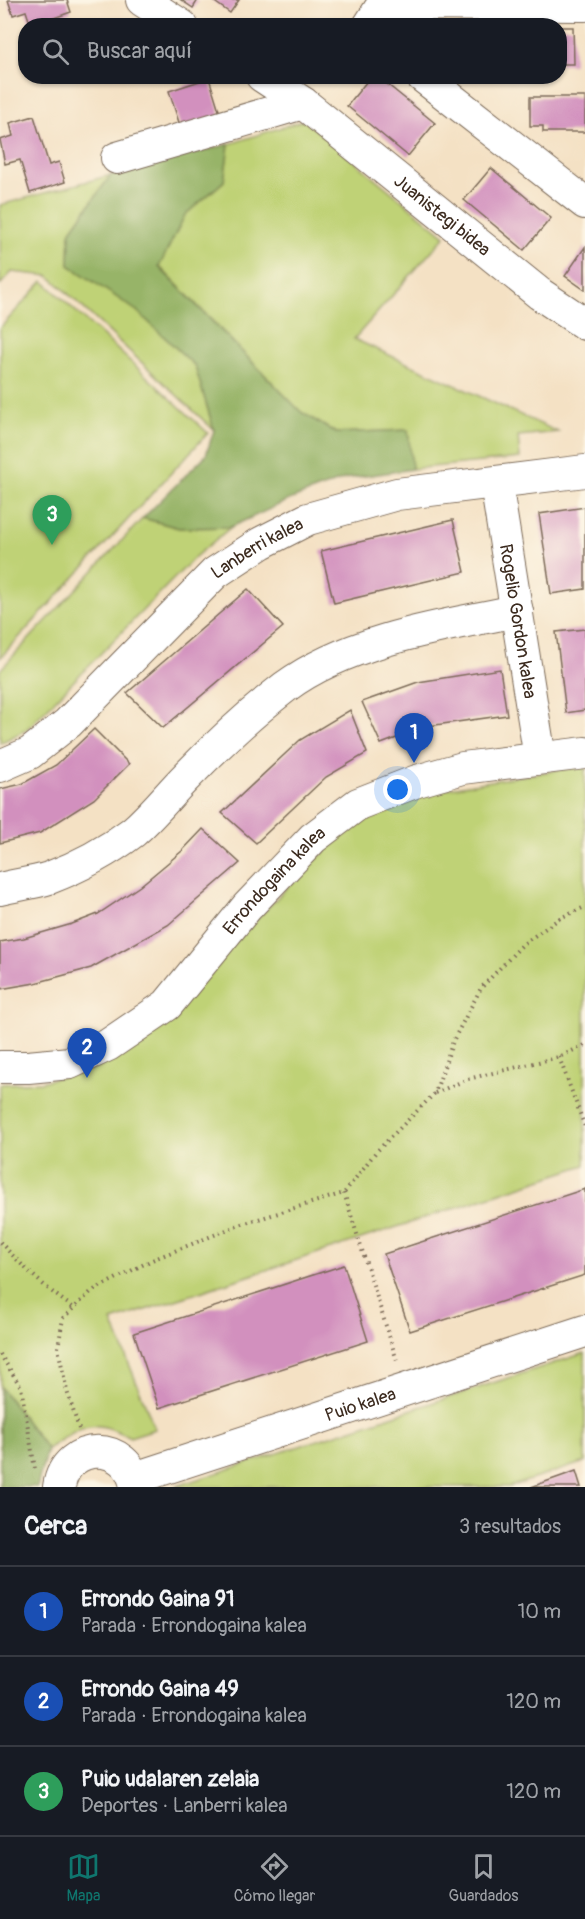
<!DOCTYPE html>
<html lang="es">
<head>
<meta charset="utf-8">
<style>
  body { margin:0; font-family:Pangolin,sans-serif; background:#20242c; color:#f1f3f6 }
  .you { position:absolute; left:398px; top:790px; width:21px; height:21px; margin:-15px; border:4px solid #fff; border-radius:50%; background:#1a73e8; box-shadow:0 0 0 9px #1a73e833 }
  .badge { display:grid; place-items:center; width:39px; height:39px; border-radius:50%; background:#0f766e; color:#fff; font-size:20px; font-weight:700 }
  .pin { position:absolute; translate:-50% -50px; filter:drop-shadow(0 2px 3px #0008) }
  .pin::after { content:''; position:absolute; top:32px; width:21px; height:18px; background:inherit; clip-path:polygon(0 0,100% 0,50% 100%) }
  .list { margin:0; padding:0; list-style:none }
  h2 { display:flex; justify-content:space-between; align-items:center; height:78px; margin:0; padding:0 24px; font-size:26px }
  h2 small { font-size:20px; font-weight:400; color:#9ea1a6 }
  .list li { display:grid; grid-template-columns:39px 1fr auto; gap:18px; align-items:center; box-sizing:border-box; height:90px; padding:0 24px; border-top:2px solid #363941 }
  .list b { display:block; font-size:22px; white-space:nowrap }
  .list p { margin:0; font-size:20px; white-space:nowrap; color:#9ea1a6 }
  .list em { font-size:20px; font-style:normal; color:#9ea1a6 }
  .icon { flex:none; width:33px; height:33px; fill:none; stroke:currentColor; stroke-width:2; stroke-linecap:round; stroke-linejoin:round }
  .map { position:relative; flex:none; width:585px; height:1487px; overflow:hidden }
  .search { position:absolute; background:#171b24; box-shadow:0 2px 4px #0004; left:18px; right:18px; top:18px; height:66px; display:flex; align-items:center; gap:15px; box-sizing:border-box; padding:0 21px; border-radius:24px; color:#9ea1a6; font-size:22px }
  .sheet { height:348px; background:#171b24 }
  nav { display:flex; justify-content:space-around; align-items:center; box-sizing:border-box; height:84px; border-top:2px solid #363941; background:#171b24; font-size:16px; color:#9ea1a6 }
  nav a { display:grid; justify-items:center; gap:3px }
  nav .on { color:#0f766e }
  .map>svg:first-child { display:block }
  .green { fill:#bfd276; stroke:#7d7e4a; stroke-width:1.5 }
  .forest { fill:#97b467; stroke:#696f42; stroke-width:1.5 }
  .building { fill:#d290be }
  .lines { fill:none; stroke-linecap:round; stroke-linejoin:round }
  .minor-casing { stroke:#7c6a58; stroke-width:34 }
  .path { stroke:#7c6a58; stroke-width:4; stroke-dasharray:1.5 4.5; stroke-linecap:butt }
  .minor { stroke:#fff; stroke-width:32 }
  .labels { text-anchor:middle; stroke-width:4.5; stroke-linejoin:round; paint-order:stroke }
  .street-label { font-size:18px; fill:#3b2a1e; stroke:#fcf5e5 }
</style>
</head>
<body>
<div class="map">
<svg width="585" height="1487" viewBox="0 0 585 1487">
  <rect width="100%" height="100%" fill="#fcf5e5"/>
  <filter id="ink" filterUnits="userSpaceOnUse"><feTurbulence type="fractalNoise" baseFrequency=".0167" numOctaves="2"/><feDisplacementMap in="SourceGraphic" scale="12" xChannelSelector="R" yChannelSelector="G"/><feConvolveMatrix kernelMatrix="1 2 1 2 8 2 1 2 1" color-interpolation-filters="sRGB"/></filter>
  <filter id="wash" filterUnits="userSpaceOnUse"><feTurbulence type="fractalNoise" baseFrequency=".008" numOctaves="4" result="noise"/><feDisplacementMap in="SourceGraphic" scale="24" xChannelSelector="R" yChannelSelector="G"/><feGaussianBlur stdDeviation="1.35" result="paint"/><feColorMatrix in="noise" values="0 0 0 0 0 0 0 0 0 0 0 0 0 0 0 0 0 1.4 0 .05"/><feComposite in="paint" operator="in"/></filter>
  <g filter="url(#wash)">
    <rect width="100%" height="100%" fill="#f4e1c4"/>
    <!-- green -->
    <g class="green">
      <path d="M304,120L445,236L354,339L558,432L518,436L520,458L412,469L408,430L336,433L301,412L159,266L185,215L224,181L229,144Z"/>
      <path d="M111,175L70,232L69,265L137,311L195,366L214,430L49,276L12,272L0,285V205Z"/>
      <path d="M43,281L208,433L0,658V328Z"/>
      <path d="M143,518L179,528L231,527L196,556L26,730L0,743V670Z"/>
      <path d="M585,767V1165L112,1321L155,1429L130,1437C88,1416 83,1426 47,1449L0,1387V1084L41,1082L90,1069L238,939L296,878L359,820L420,793L557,770Z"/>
      <path d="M585,1353V1462L509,1487H174Z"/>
    </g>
    <!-- forest -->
    <g class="forest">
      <path d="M229,144L224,181L185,215L159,267L301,412L336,433L408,430L412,469L344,479L289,500L231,527L179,528L143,518L206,455L214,430L195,366L137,311L69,265L70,232L111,175Z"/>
      <path d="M0,1387L47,1449L37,1487H0Z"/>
    </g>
    <g id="blocks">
      <!-- building -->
      <g class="building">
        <path d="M8,0H67L71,12L31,26L26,11L13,15Z"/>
        <path d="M181,0H198L193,8Z"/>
        <path d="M212,0H239L230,13Z"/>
        <path d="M560,27H573L574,64H560Z"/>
        <path d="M371,76H377L435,123L408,156L347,106Z"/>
        <path d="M209,78L222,120L182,132L169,91Z"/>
        <path d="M530,97H585V132H543V126H530Z"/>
        <path d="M34,116L49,165L59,162L65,182L30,193L20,160L5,164L0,140L13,136L10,123Z"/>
        <path d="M491,168L551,218L524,250L464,200Z"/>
        <path d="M585,247V290L565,276Z"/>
        <path d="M585,507V589L551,594L539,514Z"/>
        <path d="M453,520L465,572L334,603L321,551Z"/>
        <path d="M248,589L283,627L163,728L127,693Z"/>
        <path d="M585,629V710L566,713L556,632Z"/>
        <path d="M500,669L507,715L428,726L381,744L362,702L418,682Z"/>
        <path d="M350,710L367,753L326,777L256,843L222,813L300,740Z"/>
        <path d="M94,729L129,764L94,799L40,833L0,843V789L22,784L56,765Z"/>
        <path d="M203,829L240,863L168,925L91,968L35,983L0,989V942L24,938L72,924L98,914L140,886L182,851Z"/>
        <path d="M585,1189V1275L410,1331L384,1254Z"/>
        <path d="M344,1265L368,1341L159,1408L134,1333Z"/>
        <path d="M576,1471L581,1487H531Z"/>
      </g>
    </g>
  </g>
  <g filter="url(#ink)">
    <use href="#blocks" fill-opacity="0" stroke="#7c6a58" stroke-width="1.5"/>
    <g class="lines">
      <defs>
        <g id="minor">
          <path d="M142,0L182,26"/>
          <path d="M369,26L383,4L585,5"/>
          <path id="s1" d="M262,76L303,103L540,294L585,324"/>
          <path d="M422,76L585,203"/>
          <path d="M117,158L303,103"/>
          <path id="s2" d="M496,483L540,758"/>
          <path id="s3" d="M0,766L30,753L68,723L215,573L261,543L308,519L397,494L585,471"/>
          <path d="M0,889C16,885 33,883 49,878C78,867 108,851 133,832C152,816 169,794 187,776C217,745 250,714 285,687C348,640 441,626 517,611"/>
          <path id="s4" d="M0,1067H28L70,1063L108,1045L167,1005L247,907L313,838L358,804L417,781L463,768L585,753"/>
          <path id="s5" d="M135,1478L585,1331"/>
          <path d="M59,1487C66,1440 129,1440 136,1487"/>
        </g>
      </defs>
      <!-- minor casing -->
      <use href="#minor" class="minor-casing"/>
      <!-- path -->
      <g class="path">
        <path d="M559,1057L585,1127"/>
        <path d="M435,1093L468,1079L559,1057L585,1045"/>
        <path d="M344,1193L398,1364"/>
        <path d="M0,1242C23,1267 46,1289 74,1308"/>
        <path d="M0,1354L21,1387L35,1469"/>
        <path d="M79,1429L67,1391L58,1348L63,1318L92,1291L152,1260L239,1225L344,1193L375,1153L435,1093L453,1041L481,988L523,944L560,918L585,907"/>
      </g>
      <!-- minor -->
      <use href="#minor" class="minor"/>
    </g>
  </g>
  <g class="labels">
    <!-- street labels -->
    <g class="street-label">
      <text dy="6" stroke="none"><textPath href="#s1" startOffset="228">Juanistegi bidea</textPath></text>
      <text dy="6" stroke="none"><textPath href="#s3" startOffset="340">Lanberri kalea</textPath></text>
      <text dy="6" stroke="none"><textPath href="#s2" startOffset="140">Rogelio Gordon kalea</textPath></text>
      <text dy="6" stroke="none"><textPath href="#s4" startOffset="348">Errondogaina kalea</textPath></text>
      <text dy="6" stroke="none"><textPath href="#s5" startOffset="237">Puio kalea</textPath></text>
    </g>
  </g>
</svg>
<div class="you"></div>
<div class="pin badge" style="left:414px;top:763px;background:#1a4fb4">1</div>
<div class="pin badge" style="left:87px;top:1078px;background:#1a4fb4">2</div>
<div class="pin badge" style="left:52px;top:545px;background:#2e9e5b">3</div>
<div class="search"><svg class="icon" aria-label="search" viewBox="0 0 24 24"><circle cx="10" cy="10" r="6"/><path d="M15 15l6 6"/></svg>Buscar aquí</div>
</div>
<section class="sheet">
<h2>Cerca<small>3 resultados</small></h2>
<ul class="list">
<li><span class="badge" style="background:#1a4fb4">1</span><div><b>Errondo Gaina 91</b><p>Parada · Errondogaina kalea</p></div><em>10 m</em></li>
<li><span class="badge" style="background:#1a4fb4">2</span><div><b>Errondo Gaina 49</b><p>Parada · Errondogaina kalea</p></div><em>120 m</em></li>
<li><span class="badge" style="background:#2e9e5b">3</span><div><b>Puio udalaren zelaia</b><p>Deportes · Lanberri kalea</p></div><em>120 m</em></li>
</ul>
</section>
<nav>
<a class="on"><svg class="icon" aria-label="map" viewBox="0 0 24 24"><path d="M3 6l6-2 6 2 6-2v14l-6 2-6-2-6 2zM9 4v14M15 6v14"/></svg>Mapa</a>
<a><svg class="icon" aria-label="directions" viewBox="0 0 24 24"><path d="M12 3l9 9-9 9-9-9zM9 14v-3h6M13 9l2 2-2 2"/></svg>Cómo llegar</a>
<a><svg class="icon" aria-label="saved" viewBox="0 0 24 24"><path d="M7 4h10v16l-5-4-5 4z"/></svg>Guardados</a>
</nav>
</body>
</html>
